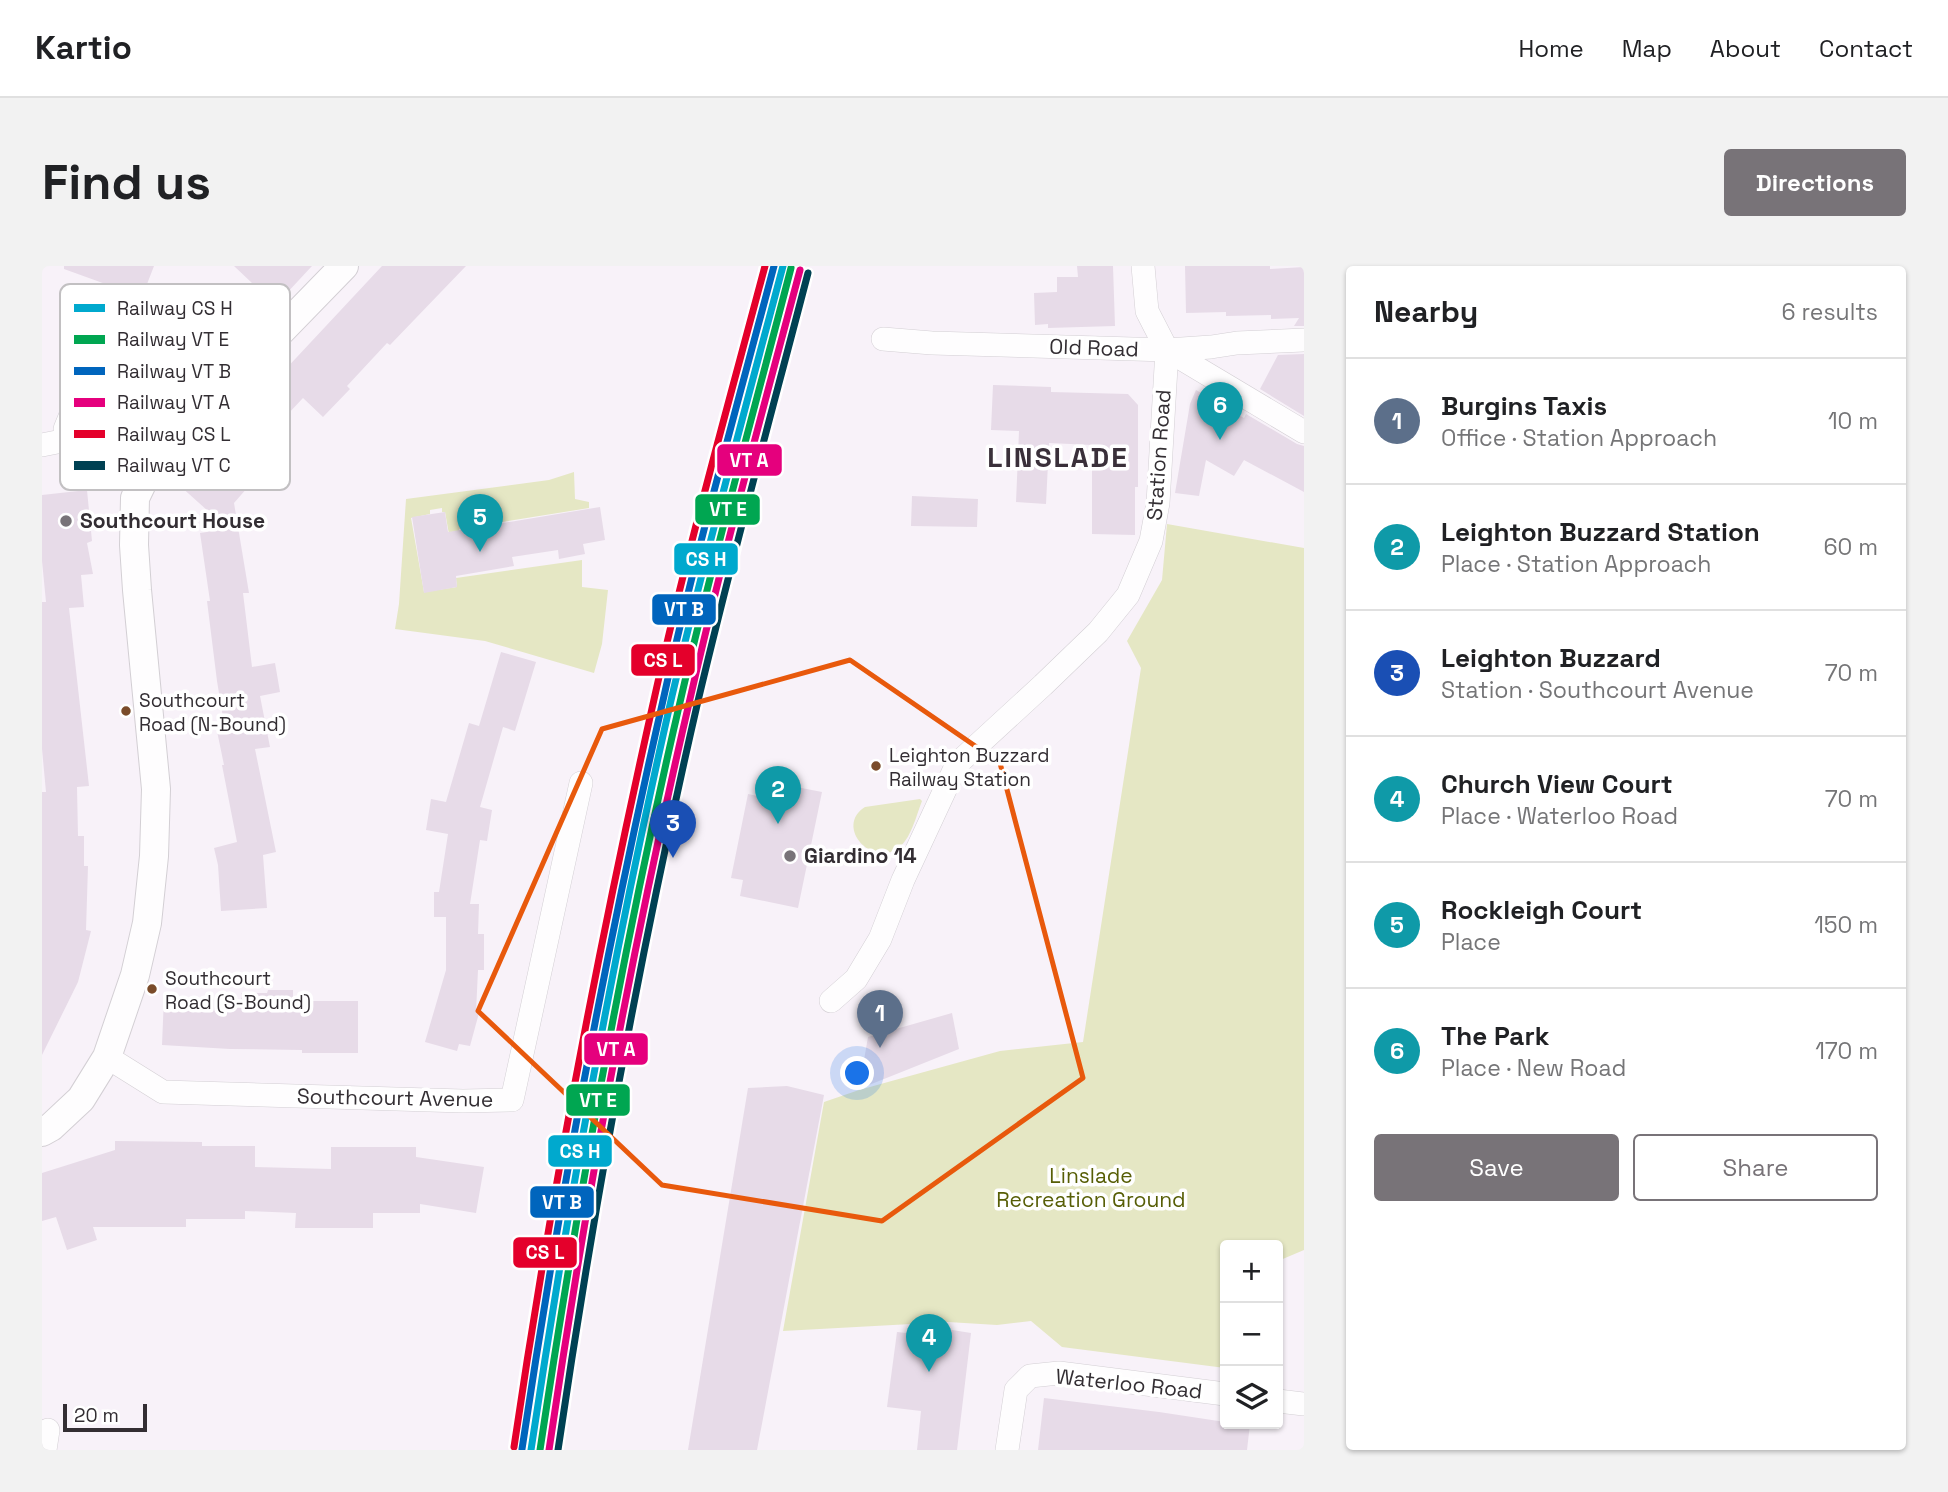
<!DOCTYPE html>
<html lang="en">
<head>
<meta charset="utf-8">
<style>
  body { margin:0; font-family:"Space Grotesk",sans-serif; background:#f2f2f2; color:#202124 }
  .controls { position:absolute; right:21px; bottom:21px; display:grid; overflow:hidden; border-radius:7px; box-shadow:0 2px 5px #0004 }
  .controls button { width:63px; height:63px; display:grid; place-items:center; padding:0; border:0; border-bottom:2px solid #e0e0e0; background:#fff; color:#202124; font:35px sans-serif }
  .scale { position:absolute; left:21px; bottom:18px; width:84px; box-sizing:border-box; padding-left:7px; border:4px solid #332e33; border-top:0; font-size:19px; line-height:24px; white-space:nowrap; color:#332e33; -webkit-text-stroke:5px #fff; paint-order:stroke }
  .you { position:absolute; left:816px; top:808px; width:24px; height:24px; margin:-18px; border:5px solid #fff; border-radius:50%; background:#1a73e8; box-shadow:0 0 0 10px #1a73e833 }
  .badge { display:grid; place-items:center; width:46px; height:46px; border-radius:50%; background:#787378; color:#fff; font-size:23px; font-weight:700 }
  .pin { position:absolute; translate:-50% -58px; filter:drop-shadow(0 2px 4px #0008) }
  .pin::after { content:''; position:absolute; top:37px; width:24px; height:21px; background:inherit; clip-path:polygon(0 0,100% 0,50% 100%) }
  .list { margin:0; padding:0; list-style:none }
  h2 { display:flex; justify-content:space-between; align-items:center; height:91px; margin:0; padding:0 28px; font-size:30px }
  h2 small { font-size:23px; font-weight:400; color:#757577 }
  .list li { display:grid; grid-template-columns:46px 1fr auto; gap:21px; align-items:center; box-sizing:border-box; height:126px; padding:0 28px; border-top:2px solid #e0e0e0 }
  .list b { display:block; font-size:26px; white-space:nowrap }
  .list p { margin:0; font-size:23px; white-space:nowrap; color:#757577 }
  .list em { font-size:23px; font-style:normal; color:#757577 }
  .actions { display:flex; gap:14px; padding:21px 28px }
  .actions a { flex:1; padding:16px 0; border:2px solid #787378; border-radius:7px; text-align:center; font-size:24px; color:#787378 }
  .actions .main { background:#787378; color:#fff }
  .icon { flex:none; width:38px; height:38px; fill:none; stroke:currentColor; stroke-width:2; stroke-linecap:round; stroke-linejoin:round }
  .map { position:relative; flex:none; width:1262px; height:1184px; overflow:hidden; border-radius:7px }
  header { display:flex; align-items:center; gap:42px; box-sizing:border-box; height:98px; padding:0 35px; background:#fff; border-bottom:2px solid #e0e0e0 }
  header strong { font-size:33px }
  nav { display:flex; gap:38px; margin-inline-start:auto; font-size:24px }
  .intro { display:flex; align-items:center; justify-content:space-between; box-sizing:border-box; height:168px; padding:0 42px }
  h1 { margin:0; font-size:49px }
  .button { padding:18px 32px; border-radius:7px; background:#787378; color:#fff; font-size:24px; font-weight:700 }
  main { display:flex; gap:42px; padding:0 42px }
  aside { flex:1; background:#fff; border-radius:7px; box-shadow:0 2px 5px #0004 }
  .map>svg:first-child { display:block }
  .green { fill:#e5e7c4 }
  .building { fill:#e7dbe8 }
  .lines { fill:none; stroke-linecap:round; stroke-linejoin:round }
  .minor-casing { stroke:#d3cfd4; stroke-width:24 }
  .tertiary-casing { stroke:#d3cfd4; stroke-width:30 }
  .minor { stroke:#fefdfe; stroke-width:23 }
  .tertiary { stroke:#fefdfe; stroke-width:28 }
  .rail-1-casing { stroke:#fff; stroke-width:12 }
  .rail-2-casing { stroke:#fff; stroke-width:12 }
  .rail-3-casing { stroke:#fff; stroke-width:12 }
  .rail-4-casing { stroke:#fff; stroke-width:12 }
  .rail-5-casing { stroke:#fff; stroke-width:12 }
  .rail-6-casing { stroke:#fff; stroke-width:12 }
  .rail-1 { stroke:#00a9ce; stroke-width:7 }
  .rail-2 { stroke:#00a651; stroke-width:7 }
  .rail-3 { stroke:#0065bd; stroke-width:7 }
  .rail-4 { stroke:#e5007d; stroke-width:7 }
  .rail-5 { stroke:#e4002b; stroke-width:7 }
  .rail-6 { stroke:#004153; stroke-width:7 }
  .marked { fill:none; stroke:#e8590c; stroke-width:5; stroke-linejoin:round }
  .poi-dot { fill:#787378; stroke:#fff; stroke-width:2.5 }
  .bus-dot { fill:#7a4b2a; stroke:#fff; stroke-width:2.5 }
  .labels { text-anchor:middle; stroke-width:7; stroke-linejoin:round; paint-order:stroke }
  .bus-label { font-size:19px; fill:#332e33; stroke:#fff; text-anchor:start }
  .street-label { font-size:21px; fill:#332e33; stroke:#fff }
  .poi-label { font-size:21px; font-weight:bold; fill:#332e33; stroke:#fff; text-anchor:start }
  .park-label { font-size:21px; fill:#575e06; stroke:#fff }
  .district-label { font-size:28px; font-weight:bold; letter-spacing:2px; fill:#3a303a; stroke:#fff }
  .key { fill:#fff; stroke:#c2c0c2; stroke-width:2 }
  .key-label { font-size:19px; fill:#332e33 }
  .line-badge { stroke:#fff; stroke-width:2.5 }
  .badge-label { font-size:19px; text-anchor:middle; font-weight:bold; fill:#fff }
</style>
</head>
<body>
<header>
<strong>Kartio</strong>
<nav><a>Home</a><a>Map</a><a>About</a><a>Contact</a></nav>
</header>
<div class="intro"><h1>Find us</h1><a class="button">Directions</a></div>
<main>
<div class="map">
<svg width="1262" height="1184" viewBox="0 0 1262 1184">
  <rect width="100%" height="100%" fill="#f8f2f9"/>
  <!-- green -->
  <g class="green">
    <path d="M532,206L533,233L547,236V242L417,263V267L407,268L403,246H400V242L388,244V248L369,252L382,326L415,321L414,312L540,294V321L566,324L560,378L552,407L443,375L353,363L357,338L364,233L507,214Z"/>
    <path d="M1125,258L1262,282V984L1236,995V979H1183V1102L1020,1081L989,1055L955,1059L906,1056L741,1065L782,836L817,824L958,785L1041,776L1099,402L1085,375L1120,314Z"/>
    <path d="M878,533L880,535C874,550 869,574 855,583C828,600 793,560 823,541Z"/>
  </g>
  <!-- building -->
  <g class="building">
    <path d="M22,0H112L95,44L64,32L69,20L22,3Z"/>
    <path d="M192,0H270L217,57L188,85L164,57L210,17Z"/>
    <path d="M340,0H424L348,79L345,77L305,120L308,123L281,151L261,132L245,149L243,147L221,171L199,151Z"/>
    <path d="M1035,0H1071L1073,60L1006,62V58L993,59L992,27L1015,26V11H1036Z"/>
    <path d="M1143,0H1228V3L1262,1V60H1252L1257,52L1229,53V49L1184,50V46L1144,47Z"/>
    <path d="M1262,88V150L1218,123L1236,89Z"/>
    <path d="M951,119L1009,121V126L1086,128L1096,139V221H1093V269L1050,268V179L1007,177L1004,238L974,236L977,165L949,164Z"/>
    <path d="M1154,124L1202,152L1204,148L1255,178L1262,180V226L1202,194L1192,210L1164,194L1157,230L1133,227L1148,138Z"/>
    <path d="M192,179L214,200L199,215L206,221L192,237L207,327H201L210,401L233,397L238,426L218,430L228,481L213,483L234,586L221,589L225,642L179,645L176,599L172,582L195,576L180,499H182L175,465L183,464L175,415L165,335H168L158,267L186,263L137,219L166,186L176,195Z"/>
    <path d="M45,224L50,275L45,277L51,308L39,309L42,341L27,342L47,520L35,521L36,570H42V600H46L44,664L49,665L36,716L0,789V526H4L0,483V336H4L0,295V229Z"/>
    <path d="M870,230L936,233L935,261L869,260Z"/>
    <path d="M558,241L563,274L541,278L543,288L517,293L516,284L470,291L472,300L414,310L415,321L382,327L370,251L403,246L406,266Z"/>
    <path d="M459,386L494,396L473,465L461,461L438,541L450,544L445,575L438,574L428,638H437L436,668H442V704H436L434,746L437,747L428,780L417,778L415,785L383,776L404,704V651H392V626H397L406,568L384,564L389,533L404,536L427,457L437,460Z"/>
    <path d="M729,516L780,526L756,642L698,630L701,614L689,612L706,528L726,532Z"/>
    <path d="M226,724H251V735H316V787H260V784L188,783L120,779L122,731L199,735V727H225Z"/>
    <path d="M910,747L917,783L817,823L826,771Z"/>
    <path d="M745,820L782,829L715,1184H646L706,822Z"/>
    <path d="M73,875L160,876V880H213V901L289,903V881H374V891L442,901L434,947L378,938V947H331V962H253L254,947L203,945V953H144V961H51L55,974L25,984L14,951L0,955V907L73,884Z"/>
    <path d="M904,1063L929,1067L915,1184H875L879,1145L845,1141L855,1066L902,1071Z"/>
    <path d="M1002,1132L1117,1146L1183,1156V1158H1208L1205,1184H996Z"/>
  </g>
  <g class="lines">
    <defs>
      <g id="minor">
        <path d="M841,73L890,77L1125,84L1169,81L1195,77L1262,74"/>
        <path d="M1125,84L1262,166"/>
        <path d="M25,174L23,163L46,107"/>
        <path d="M0,179L25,174L56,176L107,203"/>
        <path d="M789,735L814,713L838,673L861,614L915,498L1001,419L1056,366L1086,329L1109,275L1116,237L1125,84L1105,45L1101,0"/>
        <path d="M65,791L121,826L421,835L470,834L539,517"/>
        <path d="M1236,1135L1262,1138"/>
        <path d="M3,1184L6,1164"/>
        <path d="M965,1184L974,1124L988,1110L1017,1107L1183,1128"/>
      </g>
      <path id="tertiary" d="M0,866L9,861L39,833L65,791L93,709L105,657L112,590L114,523L95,324L92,279L93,232L107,203L128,179L302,0"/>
    </defs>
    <!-- minor casing -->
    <use href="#minor" class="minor-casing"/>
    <!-- tertiary casing -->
    <use href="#tertiary" class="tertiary-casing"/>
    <!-- minor -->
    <use href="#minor" class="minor"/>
    <!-- tertiary -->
    <use href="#tertiary" class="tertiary"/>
    <defs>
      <path id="rail-1" d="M489,1184C527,931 573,679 630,430C664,286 703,143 741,0"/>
      <path id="rail-2" d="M498,1184C536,932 581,680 639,432C672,288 712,145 749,2"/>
      <path id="rail-3" d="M480,1183C518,930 565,679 622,430C654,286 694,143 732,0"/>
      <path id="rail-4" d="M507,1184C544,932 590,681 648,433C681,289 720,147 758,4"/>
      <path id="rail-5" d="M472,1181C509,929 557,678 613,429C645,285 685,143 723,0"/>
      <path id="rail-6" d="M516,1184C553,933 599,682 656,435C690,291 729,149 766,7"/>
    </defs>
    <!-- rail-1 casing -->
    <use href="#rail-1" class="rail-1-casing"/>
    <!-- rail-2 casing -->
    <use href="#rail-2" class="rail-2-casing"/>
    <!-- rail-3 casing -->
    <use href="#rail-3" class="rail-3-casing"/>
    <!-- rail-4 casing -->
    <use href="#rail-4" class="rail-4-casing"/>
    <!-- rail-5 casing -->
    <use href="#rail-5" class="rail-5-casing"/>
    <!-- rail-6 casing -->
    <use href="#rail-6" class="rail-6-casing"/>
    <!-- rail-1 -->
    <use href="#rail-1" class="rail-1"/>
    <!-- rail-2 -->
    <use href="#rail-2" class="rail-2"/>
    <!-- rail-3 -->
    <use href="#rail-3" class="rail-3"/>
    <!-- rail-4 -->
    <use href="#rail-4" class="rail-4"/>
    <!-- rail-5 -->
    <use href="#rail-5" class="rail-5"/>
    <!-- rail-6 -->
    <use href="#rail-6" class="rail-6"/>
  </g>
  <!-- marked area -->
  <path class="marked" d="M808,394L958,497L1041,812L840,955L620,919L436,745L560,463Z"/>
  <!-- markers -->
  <g class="poi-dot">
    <circle cx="24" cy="255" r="7"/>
    <circle cx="748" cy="590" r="7"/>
  </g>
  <g class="bus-dot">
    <circle cx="84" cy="445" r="6"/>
    <circle cx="834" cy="500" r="6"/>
    <circle cx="110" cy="723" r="6"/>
  </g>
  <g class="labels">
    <!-- bus labels -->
    <g class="bus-label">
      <text x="97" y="441">Southcourt<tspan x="97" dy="24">Road (N-Bound)</tspan></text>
      <text x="847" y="496">Leighton Buzzard<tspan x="847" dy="24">Railway Station</tspan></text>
      <text x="123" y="719">Southcourt<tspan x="123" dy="24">Road (S-Bound)</tspan></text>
    </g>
    <!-- street labels -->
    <g class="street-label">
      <text transform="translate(1052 82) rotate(2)" y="7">Old Road</text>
      <text transform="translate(1117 189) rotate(-86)" y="7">Station Road</text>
      <text transform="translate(353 832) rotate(1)" y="7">Southcourt Avenue</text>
      <text transform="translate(1087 1118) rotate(6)" y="7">Waterloo Road</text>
    </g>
    <!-- poi labels -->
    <g class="poi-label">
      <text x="38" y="262">Southcourt House</text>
      <text x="762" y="597">Giardino 14</text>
    </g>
    <!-- park labels -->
    <g class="park-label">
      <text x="1049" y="917">Linslade<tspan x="1049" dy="24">Recreation Ground</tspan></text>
    </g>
    <!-- district labels -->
    <g class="district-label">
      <text x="1016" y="201">LINSLADE</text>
    </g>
  </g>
  <!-- legend -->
  <rect x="18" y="18" width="230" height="206" rx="10" class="key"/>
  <rect x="32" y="38" width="31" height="8" fill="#00a9ce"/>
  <rect x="32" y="69" width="31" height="9" fill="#00a651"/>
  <rect x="32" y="101" width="31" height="8" fill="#0065bd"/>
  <rect x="32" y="132" width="31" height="9" fill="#e5007d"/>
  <rect x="32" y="164" width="31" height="8" fill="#e4002b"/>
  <rect x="32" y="195" width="31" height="9" fill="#004153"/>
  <g class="key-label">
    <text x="75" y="49">Railway CS H</text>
    <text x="75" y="80">Railway VT E</text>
    <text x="75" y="112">Railway VT B</text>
    <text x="75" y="143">Railway VT A</text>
    <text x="75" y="175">Railway CS L</text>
    <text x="75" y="206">Railway VT C</text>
  </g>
  <g class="line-badge">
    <rect x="674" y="177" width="67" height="34" rx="7" fill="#e5007d"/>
    <rect x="652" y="227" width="67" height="33" rx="7" fill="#00a651"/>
    <rect x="631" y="276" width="66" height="34" rx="7" fill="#00a9ce"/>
    <rect x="609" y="327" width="66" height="33" rx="7" fill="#0065bd"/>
    <rect x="588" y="377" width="66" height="34" rx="7" fill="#e4002b"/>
    <rect x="541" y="766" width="66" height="34" rx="7" fill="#e5007d"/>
    <rect x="523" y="817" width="66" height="34" rx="7" fill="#00a651"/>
    <rect x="505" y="868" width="66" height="34" rx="7" fill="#00a9ce"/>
    <rect x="487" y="919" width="66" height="34" rx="7" fill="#0065bd"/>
    <rect x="470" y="970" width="66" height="33" rx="7" fill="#e4002b"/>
  </g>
  <g class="badge-label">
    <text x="707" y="201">VT A</text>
    <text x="686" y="250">VT E</text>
    <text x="664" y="300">CS H</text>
    <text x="642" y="350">VT B</text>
    <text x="621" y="401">CS L</text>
    <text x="574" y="790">VT A</text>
    <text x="556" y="841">VT E</text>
    <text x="538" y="892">CS H</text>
    <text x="520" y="943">VT B</text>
    <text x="503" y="993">CS L</text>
  </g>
</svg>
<div class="controls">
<button>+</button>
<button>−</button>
<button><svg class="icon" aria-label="layers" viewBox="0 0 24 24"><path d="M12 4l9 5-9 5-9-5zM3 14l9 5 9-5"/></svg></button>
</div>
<div class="scale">20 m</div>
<div class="you"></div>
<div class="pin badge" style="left:838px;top:782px;background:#5c6f8a">1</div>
<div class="pin badge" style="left:736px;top:558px;background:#0f9aa8">2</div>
<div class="pin badge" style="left:631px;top:592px;background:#1a4fb4">3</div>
<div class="pin badge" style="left:887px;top:1106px;background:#0f9aa8">4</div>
<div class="pin badge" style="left:438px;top:286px;background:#0f9aa8">5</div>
<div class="pin badge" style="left:1178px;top:174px;background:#0f9aa8">6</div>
</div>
<aside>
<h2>Nearby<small>6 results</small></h2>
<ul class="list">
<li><span class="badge" style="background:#5c6f8a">1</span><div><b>Burgins Taxis</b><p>Office · Station Approach</p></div><em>10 m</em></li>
<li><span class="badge" style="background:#0f9aa8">2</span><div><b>Leighton Buzzard Station</b><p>Place · Station Approach</p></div><em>60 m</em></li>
<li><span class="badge" style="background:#1a4fb4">3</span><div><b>Leighton Buzzard</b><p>Station · Southcourt Avenue</p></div><em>70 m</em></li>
<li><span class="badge" style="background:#0f9aa8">4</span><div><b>Church View Court</b><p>Place · Waterloo Road</p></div><em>70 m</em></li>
<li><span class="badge" style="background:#0f9aa8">5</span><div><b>Rockleigh Court</b><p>Place</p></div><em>150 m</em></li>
<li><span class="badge" style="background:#0f9aa8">6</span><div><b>The Park</b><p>Place · New Road</p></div><em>170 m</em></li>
</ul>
<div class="actions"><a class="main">Save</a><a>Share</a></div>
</aside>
</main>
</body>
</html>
